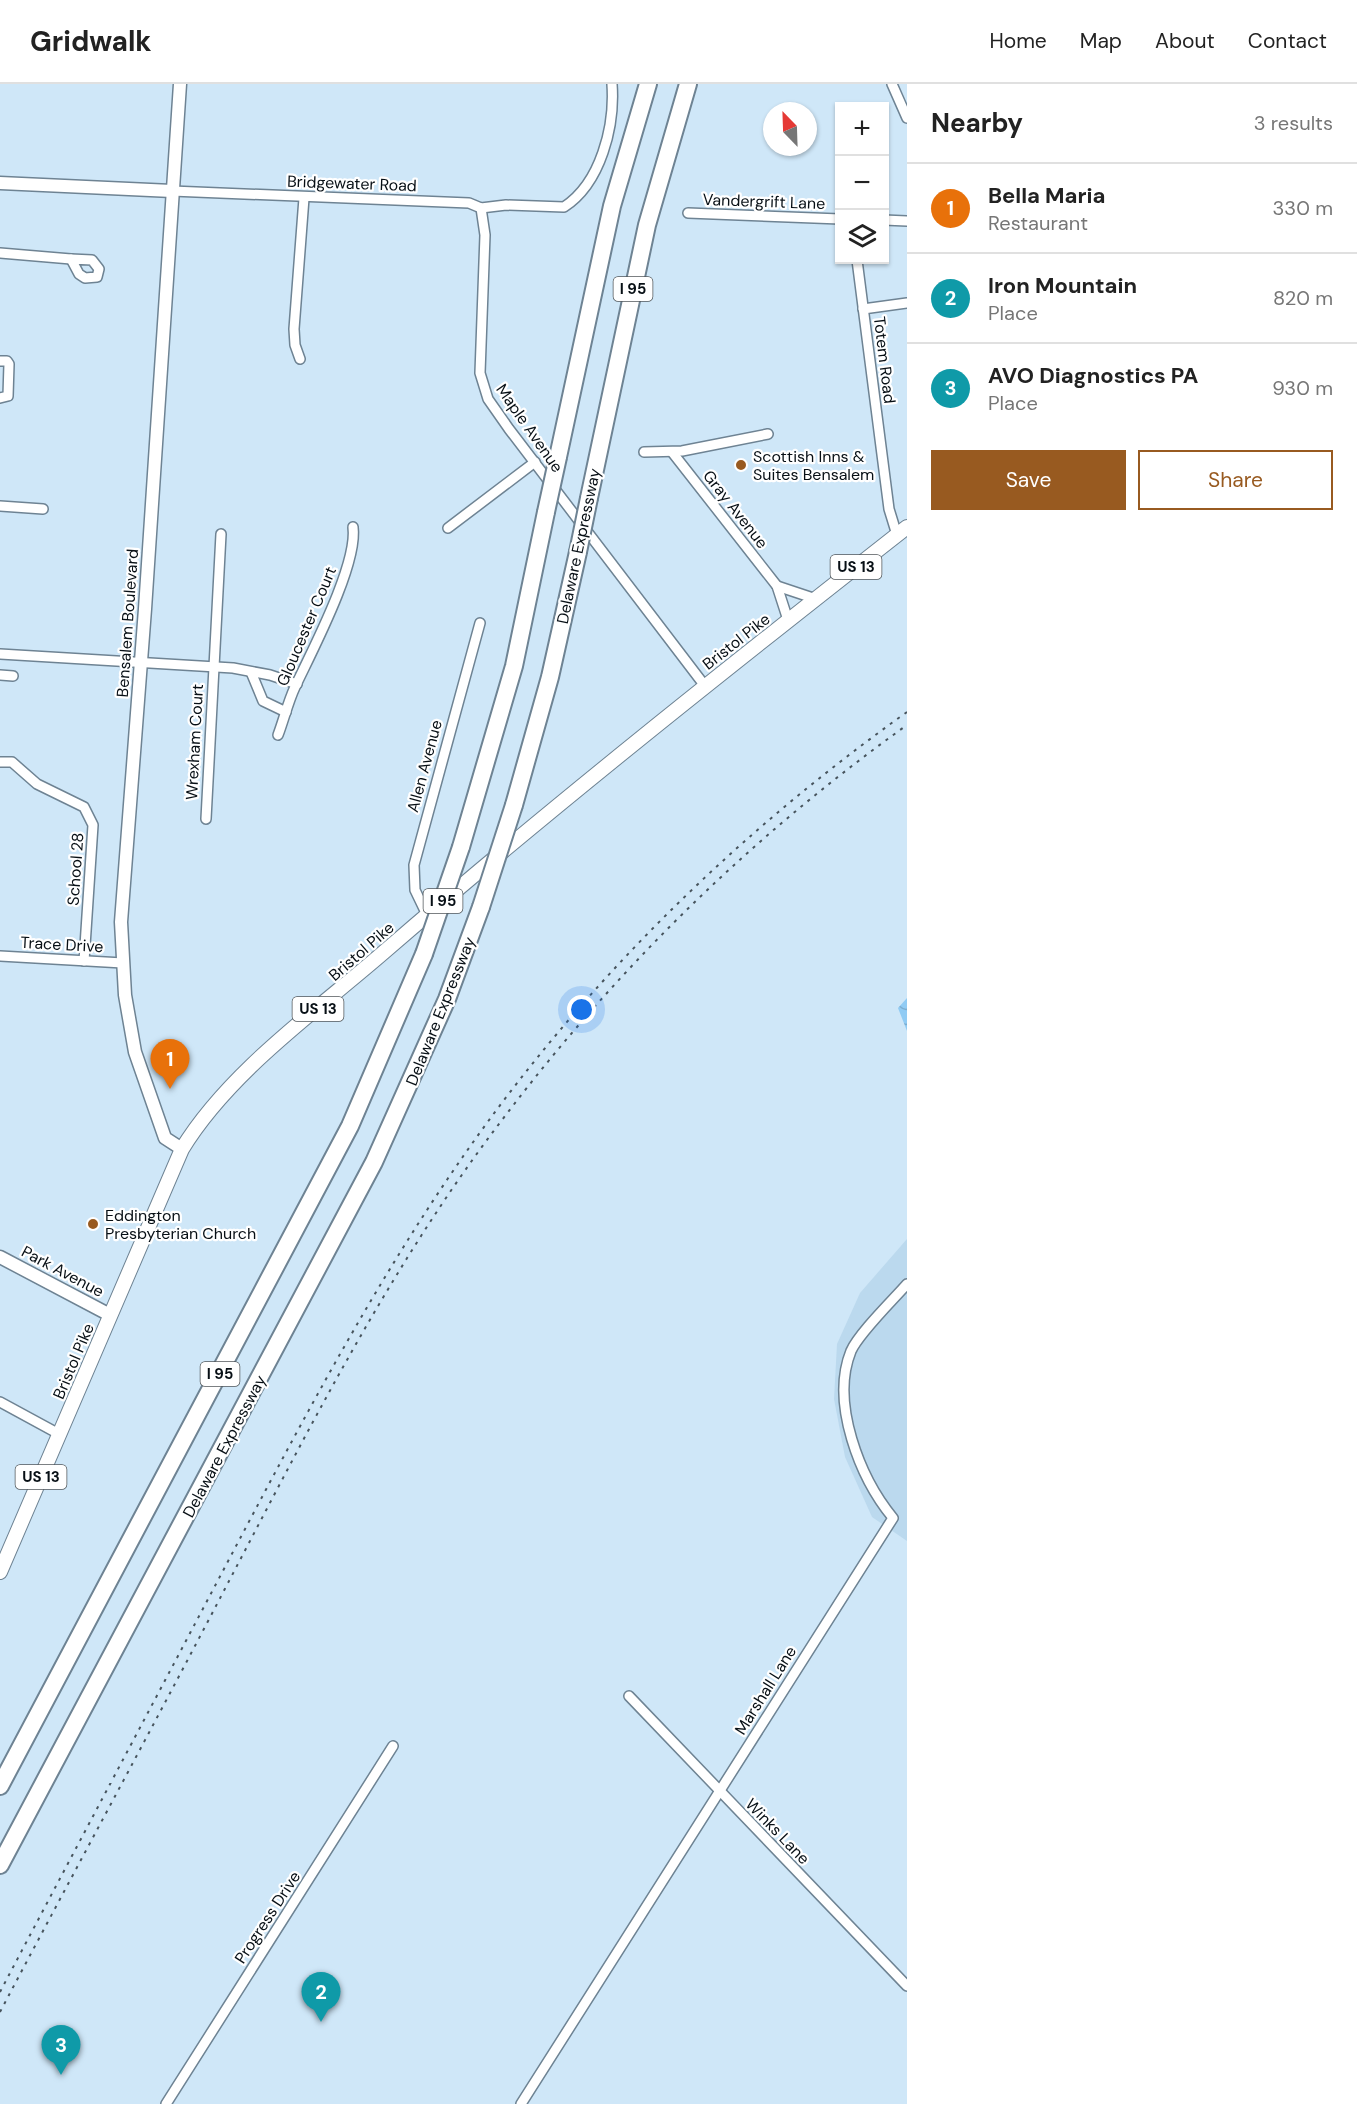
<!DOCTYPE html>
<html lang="en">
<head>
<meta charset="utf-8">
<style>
  body { margin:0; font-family:"DM Sans",sans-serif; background:#f6f6f6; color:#222 }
  .controls { position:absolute; right:18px; top:18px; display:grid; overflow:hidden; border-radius:0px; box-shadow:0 2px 4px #0004 }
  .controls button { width:54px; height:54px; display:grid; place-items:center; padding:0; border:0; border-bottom:2px solid #e0e0e0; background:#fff; color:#222; font:30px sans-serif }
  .compass { position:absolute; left:763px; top:18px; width:54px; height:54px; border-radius:50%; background:#fff; box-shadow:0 2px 4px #0004; rotate:337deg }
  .you { position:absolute; left:582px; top:926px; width:21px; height:21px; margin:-15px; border:4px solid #fff; border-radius:50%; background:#1a73e8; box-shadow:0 0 0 9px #1a73e833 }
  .badge { display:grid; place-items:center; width:39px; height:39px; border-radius:50%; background:#985a20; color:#fff; font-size:20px; font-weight:700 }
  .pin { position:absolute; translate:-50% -50px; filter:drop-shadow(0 2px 3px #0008) }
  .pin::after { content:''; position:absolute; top:32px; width:21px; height:18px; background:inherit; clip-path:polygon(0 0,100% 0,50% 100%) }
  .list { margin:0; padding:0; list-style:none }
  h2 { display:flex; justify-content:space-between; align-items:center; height:78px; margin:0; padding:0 24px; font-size:26px }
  h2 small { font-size:20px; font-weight:400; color:#767676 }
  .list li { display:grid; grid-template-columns:39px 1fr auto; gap:18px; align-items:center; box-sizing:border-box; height:90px; padding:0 24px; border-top:2px solid #e0e0e0 }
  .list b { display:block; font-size:22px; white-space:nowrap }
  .list p { margin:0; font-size:20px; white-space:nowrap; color:#767676 }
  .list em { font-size:20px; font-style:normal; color:#767676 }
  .actions { display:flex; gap:12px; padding:18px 24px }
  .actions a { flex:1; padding:14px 0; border:2px solid #985a20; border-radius:0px; text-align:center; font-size:21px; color:#985a20 }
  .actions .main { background:#985a20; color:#fff }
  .icon { flex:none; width:33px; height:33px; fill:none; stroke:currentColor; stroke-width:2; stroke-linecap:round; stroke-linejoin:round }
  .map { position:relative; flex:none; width:907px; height:2020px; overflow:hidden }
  header { display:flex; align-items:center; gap:36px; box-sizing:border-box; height:84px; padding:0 30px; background:#fff; border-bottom:2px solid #e0e0e0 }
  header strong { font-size:28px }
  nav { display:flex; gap:33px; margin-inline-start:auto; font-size:21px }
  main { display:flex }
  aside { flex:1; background:#fff }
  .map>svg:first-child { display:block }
  .built { fill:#bbd9ee }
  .water { fill:url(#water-waves) }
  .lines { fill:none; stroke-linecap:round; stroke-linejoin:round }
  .street-casing { stroke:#6e8393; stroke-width:12 }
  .secondary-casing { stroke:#6e8393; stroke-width:15 }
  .primary-casing { stroke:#6e8393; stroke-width:16 }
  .highway-casing { stroke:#6e8393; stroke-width:20 }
  .street { stroke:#fff; stroke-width:9 }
  .secondary { stroke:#fff; stroke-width:12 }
  .primary { stroke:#fff; stroke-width:14 }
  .highway { stroke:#fff; stroke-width:16 }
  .rail { stroke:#47545d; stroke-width:2; stroke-dasharray:3 6; stroke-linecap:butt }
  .highway-bridge-casing { stroke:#6e8393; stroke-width:20; stroke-linecap:butt }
  .highway-bridge { stroke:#fff; stroke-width:16 }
  .poi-dot { fill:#985a20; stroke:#fff; stroke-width:2 }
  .labels { text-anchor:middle; stroke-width:4.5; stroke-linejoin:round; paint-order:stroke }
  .shield { fill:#fff; stroke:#51575b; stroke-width:1.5 }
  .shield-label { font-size:15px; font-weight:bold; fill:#070f15 }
  .street-label { font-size:16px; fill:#070f15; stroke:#fff }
  .poi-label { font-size:16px; fill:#070f15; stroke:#fff; text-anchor:start }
</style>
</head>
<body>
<header>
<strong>Gridwalk</strong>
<nav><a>Home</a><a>Map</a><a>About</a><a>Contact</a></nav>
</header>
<main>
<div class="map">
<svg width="907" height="2020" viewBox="0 0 907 2020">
  <defs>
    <pattern id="water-waves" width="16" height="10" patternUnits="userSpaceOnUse" patternTransform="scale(1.5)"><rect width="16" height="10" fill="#90cbf4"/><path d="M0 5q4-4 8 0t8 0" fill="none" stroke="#7badd0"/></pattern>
  </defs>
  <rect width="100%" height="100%" fill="#cfe7f8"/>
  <!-- built -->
  <path class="built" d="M907,1155V1457L872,1433L845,1373L834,1315L837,1260L860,1209Z"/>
  <!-- water -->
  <path class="water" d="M907,914V947L898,924Z"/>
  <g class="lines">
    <defs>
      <g id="street">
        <path d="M892,0L907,34"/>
        <path d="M172,107L469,119L481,124L506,121L564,123C601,99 615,42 612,0"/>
        <path d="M481,124L485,151L480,289L488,315L509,345L705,602"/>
        <path d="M688,129L840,135"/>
        <path d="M884,136L907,137"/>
        <path d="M0,169L71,175"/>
        <path d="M71,175L92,176L99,185L97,193L85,194L79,190Z"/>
        <path d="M857,176L889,425L897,451"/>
        <path d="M863,225L907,219"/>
        <path d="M300,275L295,261L294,245L304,114"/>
        <path d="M0,277H7L9,280L8,312L0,314"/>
        <path d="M644,368L682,367L768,350"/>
        <path d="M672,368L777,502L788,536"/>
        <path d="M0,422L43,425"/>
        <path d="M448,444L535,378"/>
        <path d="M777,502L816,515"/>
        <path d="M0,570L233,584L270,591L297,600"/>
        <path d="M251,588L263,617L286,628"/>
        <path d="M0,591L13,592"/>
        <path d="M278,651C284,635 288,618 295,603C312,567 358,480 353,443"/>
        <path d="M0,678H12L37,700L84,723L93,741L84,877"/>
        <path d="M206,735L221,450"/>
        <path d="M427,831L415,806L414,781L480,539"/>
        <path d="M0,872L123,879"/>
        <path d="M0,1318L59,1350"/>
        <path d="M629,1612L907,1902"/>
        <path d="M166,2020L393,1662"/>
        <path d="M521,2020L893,1434C860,1394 830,1319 851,1267C859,1249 893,1216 907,1200"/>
      </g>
      <g id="secondary">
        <path d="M180,0L145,525L121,838L125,911L135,968L165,1054L182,1065"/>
        <path d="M0,99L172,107"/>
        <path d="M0,1173L110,1231"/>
      </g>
      <path id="primary" d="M0,1488L182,1065C229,988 316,927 384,868C554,721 730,582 907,443"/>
      <g id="highway">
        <path d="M558,373L612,122L648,0"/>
        <path d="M589,414L647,141L688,0"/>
        <path d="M514,721L550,593L578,468"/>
        <path d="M461,763L514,582L546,428"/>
        <path d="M0,1702L350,1042L424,870"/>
        <path d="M0,1781L374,1078L447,915L481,823"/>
      </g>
    </defs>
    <!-- street casing -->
    <use href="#street" class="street-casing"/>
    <!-- secondary casing -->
    <use href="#secondary" class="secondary-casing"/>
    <!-- primary casing -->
    <use href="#primary" class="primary-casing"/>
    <!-- highway casing -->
    <use href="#highway" class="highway-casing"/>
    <!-- street -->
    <use href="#street" class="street"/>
    <!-- secondary -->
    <use href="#secondary" class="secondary"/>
    <!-- primary -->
    <use href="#primary" class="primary"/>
    <!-- highway -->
    <use href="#highway" class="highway"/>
    <!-- rail -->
    <g class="rail">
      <path d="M0,1908C78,1760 157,1612 235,1464C316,1311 397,1158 501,1020C616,868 753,738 907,628"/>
      <path d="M0,1928C76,1784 154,1641 229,1497C312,1339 393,1178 502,1036C617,884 752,752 907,641"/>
    </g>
    <defs>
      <g id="highway-bridge">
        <path d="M546,428L558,373"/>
        <path d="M578,468L589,414"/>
        <path d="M481,823L514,721"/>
        <path d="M424,870L461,763"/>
      </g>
    </defs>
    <!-- highway-bridge casing -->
    <use href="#highway-bridge" class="highway-bridge-casing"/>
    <!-- highway-bridge -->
    <use href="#highway-bridge" class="highway-bridge"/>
  </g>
  <!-- markers -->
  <g class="poi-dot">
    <circle cx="741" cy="381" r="6"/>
    <circle cx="93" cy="1140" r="6"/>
  </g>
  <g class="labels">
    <!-- shield labels -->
    <g class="shield">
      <rect x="613.5" y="193" width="39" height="24" rx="4.5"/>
      <rect x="830.5" y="471" width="51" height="24" rx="4.5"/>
      <rect x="423.5" y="805" width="39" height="24" rx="4.5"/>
      <rect x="292.5" y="913" width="51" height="24" rx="4.5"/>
      <rect x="200.5" y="1278" width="39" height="24" rx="4.5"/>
      <rect x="15.5" y="1381" width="51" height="24" rx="4.5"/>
    </g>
    <g class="shield-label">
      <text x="633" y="210">I 95</text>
      <text x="856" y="488">US 13</text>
      <text x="443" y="822">I 95</text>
      <text x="318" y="930">US 13</text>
      <text x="220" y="1295">I 95</text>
      <text x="41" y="1398">US 13</text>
    </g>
    <!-- street labels -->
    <g class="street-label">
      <text transform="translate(352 99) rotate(2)" y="6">Bridgewater Road</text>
      <text transform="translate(764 117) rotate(2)" y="6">Vandergrift Lane</text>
      <text transform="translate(885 276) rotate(83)" y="6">Totem Road</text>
      <text transform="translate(530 344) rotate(55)" y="6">Maple Avenue</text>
      <text transform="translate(736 425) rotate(52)" y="6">Gray Avenue</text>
      <text transform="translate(578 462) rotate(-78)" y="6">Delaware Expressway</text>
      <text transform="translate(127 539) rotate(-86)" y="6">Bensalem Boulevard</text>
      <text transform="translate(306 542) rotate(-67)" y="6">Gloucester Court</text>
      <text transform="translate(736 557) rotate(-38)" y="6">Bristol Pike</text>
      <text transform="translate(194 658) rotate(-87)" y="6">Wrexham Court</text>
      <text transform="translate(424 682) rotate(-75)" y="6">Allen Avenue</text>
      <text transform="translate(75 785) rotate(-86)" y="6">School 28</text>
      <text transform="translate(62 860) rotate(3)" y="6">Trace Drive</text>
      <text transform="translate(361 867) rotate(-41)" y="6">Bristol Pike</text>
      <text transform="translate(440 927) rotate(-68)" y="6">Delaware Expressway</text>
      <text transform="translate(63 1187) rotate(28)" y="6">Park Avenue</text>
      <text transform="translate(73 1277) rotate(-67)" y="6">Bristol Pike</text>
      <text transform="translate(224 1362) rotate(-62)" y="6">Delaware Expressway</text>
      <text transform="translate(765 1606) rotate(-58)" y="6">Marshall Lane</text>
      <text transform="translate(778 1747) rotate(46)" y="6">Winks Lane</text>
      <text transform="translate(267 1833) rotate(-57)" y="6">Progress Drive</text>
    </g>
    <!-- poi labels -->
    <g class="poi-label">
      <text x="753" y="378">Scottish Inns &amp;<tspan x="753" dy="18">Suites Bensalem</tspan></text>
      <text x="105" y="1137">Eddington<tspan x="105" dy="18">Presbyterian Church</tspan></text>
    </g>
  </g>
</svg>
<div class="controls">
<button>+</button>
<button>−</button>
<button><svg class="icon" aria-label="layers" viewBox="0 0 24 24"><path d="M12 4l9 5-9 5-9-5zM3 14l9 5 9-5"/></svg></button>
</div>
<svg class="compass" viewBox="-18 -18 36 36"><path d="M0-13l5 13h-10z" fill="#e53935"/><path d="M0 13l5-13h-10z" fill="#767676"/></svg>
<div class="you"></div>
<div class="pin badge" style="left:170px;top:1005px;background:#e8710a">1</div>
<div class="pin badge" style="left:321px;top:1938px;background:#0f9aa8">2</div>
<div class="pin badge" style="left:61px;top:1991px;background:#0f9aa8">3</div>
</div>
<aside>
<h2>Nearby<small>3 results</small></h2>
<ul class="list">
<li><span class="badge" style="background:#e8710a">1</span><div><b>Bella Maria</b><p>Restaurant</p></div><em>330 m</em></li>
<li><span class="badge" style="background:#0f9aa8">2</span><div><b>Iron Mountain</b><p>Place</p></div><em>820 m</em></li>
<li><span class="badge" style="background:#0f9aa8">3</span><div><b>AVO Diagnostics PA</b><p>Place</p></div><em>930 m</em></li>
</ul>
<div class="actions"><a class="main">Save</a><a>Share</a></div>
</aside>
</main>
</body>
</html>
